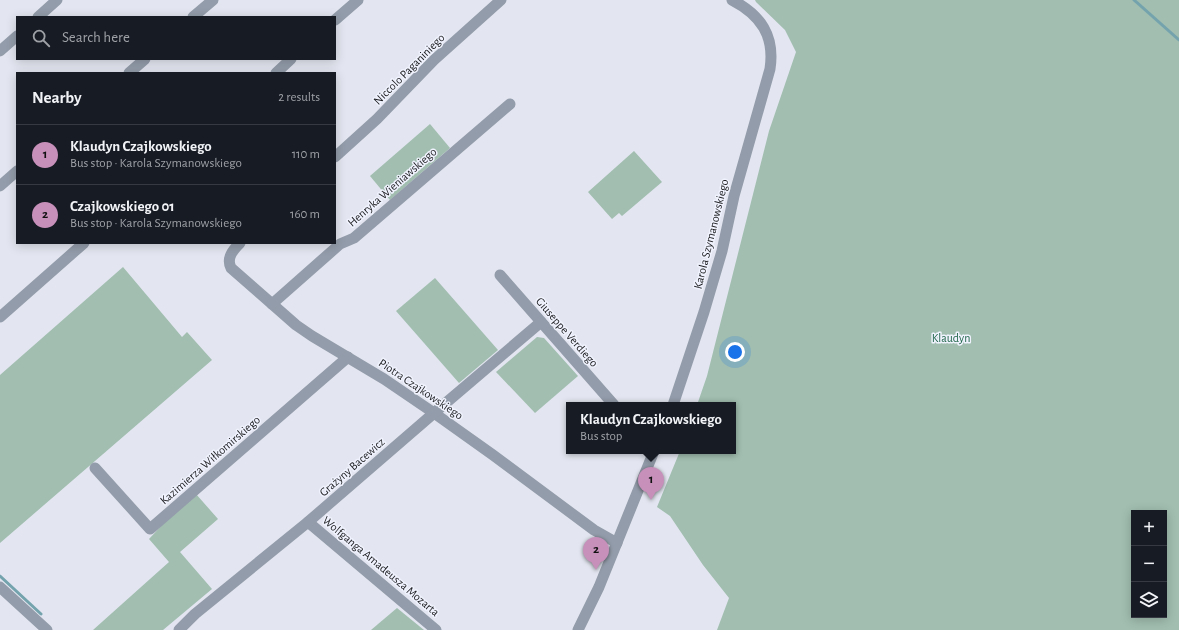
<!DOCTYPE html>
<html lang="en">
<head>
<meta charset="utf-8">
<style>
  body { margin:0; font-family:"Alegreya Sans",sans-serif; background:#20242c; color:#f1f3f6 }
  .controls { position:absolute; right:12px; bottom:12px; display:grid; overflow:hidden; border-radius:0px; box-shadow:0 2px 10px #0003 }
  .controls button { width:36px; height:36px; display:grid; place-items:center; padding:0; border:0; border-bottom:1px solid #363941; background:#171b24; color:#f1f3f6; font:20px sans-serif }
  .you { position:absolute; left:735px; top:352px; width:14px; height:14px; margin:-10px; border:3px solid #fff; border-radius:50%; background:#1a73e8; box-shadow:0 0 0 6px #1a73e833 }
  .badge { display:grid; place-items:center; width:26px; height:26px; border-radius:50%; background:#c790ba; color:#111; font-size:13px; font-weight:700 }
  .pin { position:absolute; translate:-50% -33px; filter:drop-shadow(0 1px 2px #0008) }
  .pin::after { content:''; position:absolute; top:21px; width:14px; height:12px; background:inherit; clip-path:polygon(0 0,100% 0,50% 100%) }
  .popup { position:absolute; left:566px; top:402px; width:170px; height:52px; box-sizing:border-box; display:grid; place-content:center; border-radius:0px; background:#171b24; filter:drop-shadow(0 1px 3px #0005); font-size:13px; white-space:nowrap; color:#9ea1a6 }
  .popup b { font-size:15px; color:#f1f3f6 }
  .popup::after { content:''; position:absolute; left:50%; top:100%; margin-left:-8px; border:8px solid transparent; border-top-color:#171b24 }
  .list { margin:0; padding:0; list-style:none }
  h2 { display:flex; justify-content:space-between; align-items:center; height:52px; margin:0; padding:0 16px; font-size:17px }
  h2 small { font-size:13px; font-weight:400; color:#9ea1a6 }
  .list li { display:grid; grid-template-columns:26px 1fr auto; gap:12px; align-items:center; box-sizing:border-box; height:60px; padding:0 16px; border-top:1px solid #363941 }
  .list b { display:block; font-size:15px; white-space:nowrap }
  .list p { margin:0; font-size:13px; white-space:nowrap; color:#9ea1a6 }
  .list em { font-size:13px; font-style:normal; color:#9ea1a6 }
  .icon { flex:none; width:22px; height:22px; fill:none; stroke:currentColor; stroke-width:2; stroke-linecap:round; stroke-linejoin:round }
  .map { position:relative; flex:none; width:1179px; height:630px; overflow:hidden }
  .search { position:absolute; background:#171b24; box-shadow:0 2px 10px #0003; left:16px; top:16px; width:320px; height:44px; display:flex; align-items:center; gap:10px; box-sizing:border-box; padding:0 14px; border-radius:0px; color:#9ea1a6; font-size:15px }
  .panel { position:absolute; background:#171b24; box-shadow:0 2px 10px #0003; left:16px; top:72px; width:320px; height:172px; border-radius:0px }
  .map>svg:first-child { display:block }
  .green { fill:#a1beb0; fill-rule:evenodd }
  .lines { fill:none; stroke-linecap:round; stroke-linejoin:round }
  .stream { stroke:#74a3ad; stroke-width:3 }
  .minor { stroke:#939caa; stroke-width:11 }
  .labels { text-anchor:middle; stroke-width:3; stroke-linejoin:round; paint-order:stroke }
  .street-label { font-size:12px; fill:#1b1c20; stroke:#f0f3fd }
  .park-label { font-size:12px; fill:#20654a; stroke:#f0f3fd }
</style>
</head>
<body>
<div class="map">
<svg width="1179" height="630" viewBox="0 0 1179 630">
  <rect width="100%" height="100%" fill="#e3e6f0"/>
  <!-- green -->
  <g class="green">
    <path d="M755,0H1179V630H717L729,598L703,565L670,516L657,507L680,451H733V405H697L707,376L769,131L796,52L785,30L756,2ZM1134,513H1164V615H1134Z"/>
    <path d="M430,124L450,148L390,200L370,176Z"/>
    <path d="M634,151L662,182L622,216L619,213L612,219L588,192Z"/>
    <path d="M123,267L182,337L187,332L212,360L0,543V375Z"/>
    <path d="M435,278L498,350L459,383L396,311Z"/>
    <path d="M537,337L544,338L578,376L535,413L496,372Z"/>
    <path d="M196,494L218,519L180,552L212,589L163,630H93L169,562L149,539L164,523Z"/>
    <path d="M397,608L424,630H371Z"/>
  </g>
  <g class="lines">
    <!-- stream -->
    <g class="stream">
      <path d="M1134,0L1179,40"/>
      <path d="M0,576L41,614"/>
    </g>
    <!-- minor -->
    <g class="minor">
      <path d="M38,17L57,0"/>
      <path d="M193,17L213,0"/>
      <path d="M335,20L358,0"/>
      <path d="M0,51L17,36"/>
      <path d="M129,73L145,59"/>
      <path d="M276,73L291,59"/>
      <path d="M335,157L377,119L434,60L501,0"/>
      <path d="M0,186L17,171"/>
      <path d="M240,243C233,250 226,258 231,268L296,325L312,336L384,379L434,413L493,455L594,530L617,543"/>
      <path d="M500,275L614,405"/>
      <path d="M272,304L340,244L354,238L510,104"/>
      <path d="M0,317L84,243"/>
      <path d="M673,405L704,312L722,251L734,196L770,69C775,36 761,15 732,0"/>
      <path d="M95,468L150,529L348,357"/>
      <path d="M308,522L436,630"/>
      <path d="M0,587L47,630"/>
      <path d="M179,630L195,614L308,522L434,413L541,322"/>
      <path d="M578,630L599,587L654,451"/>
    </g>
  </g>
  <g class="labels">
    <!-- street labels -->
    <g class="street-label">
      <text transform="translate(409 69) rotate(-45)" y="4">Niccolo Paganiniego</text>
      <text transform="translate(392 187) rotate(-41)" y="4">Henryka Wieniawskiego</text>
      <text transform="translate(711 234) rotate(-76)" y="4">Karola Szymanowskiego</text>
      <text transform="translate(567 332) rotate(49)" y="4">Giuseppe Verdiego</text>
      <text transform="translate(421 389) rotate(34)" y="4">Piotra Czajkowskiego</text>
      <text transform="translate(210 460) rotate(-41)" y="4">Kazimierza Wiłkomirskiego</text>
      <text transform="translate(352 467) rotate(-41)" y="4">Grażyny Bacewicz</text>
      <text transform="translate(381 566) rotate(40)" y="4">Wolfganga Amadeusza Mozarta</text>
    </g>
    <!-- park labels -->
    <g class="park-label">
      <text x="951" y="342">Klaudyn</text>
    </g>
  </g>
</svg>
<div class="controls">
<button>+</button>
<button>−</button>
<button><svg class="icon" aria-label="layers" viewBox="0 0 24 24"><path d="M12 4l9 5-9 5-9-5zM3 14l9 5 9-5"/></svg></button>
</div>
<div class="you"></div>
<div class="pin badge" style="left:651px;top:500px">1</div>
<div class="popup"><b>Klaudyn Czajkowskiego</b>Bus stop</div>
<div class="pin badge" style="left:596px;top:570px">2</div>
<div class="search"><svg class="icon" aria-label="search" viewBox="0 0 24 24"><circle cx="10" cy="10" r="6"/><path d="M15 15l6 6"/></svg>Search here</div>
<section class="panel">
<h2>Nearby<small>2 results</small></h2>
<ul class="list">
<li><span class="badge">1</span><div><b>Klaudyn Czajkowskiego</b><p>Bus stop · Karola Szymanowskiego</p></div><em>110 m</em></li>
<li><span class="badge">2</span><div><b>Czajkowskiego 01</b><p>Bus stop · Karola Szymanowskiego</p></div><em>160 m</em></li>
</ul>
</section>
</div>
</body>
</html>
